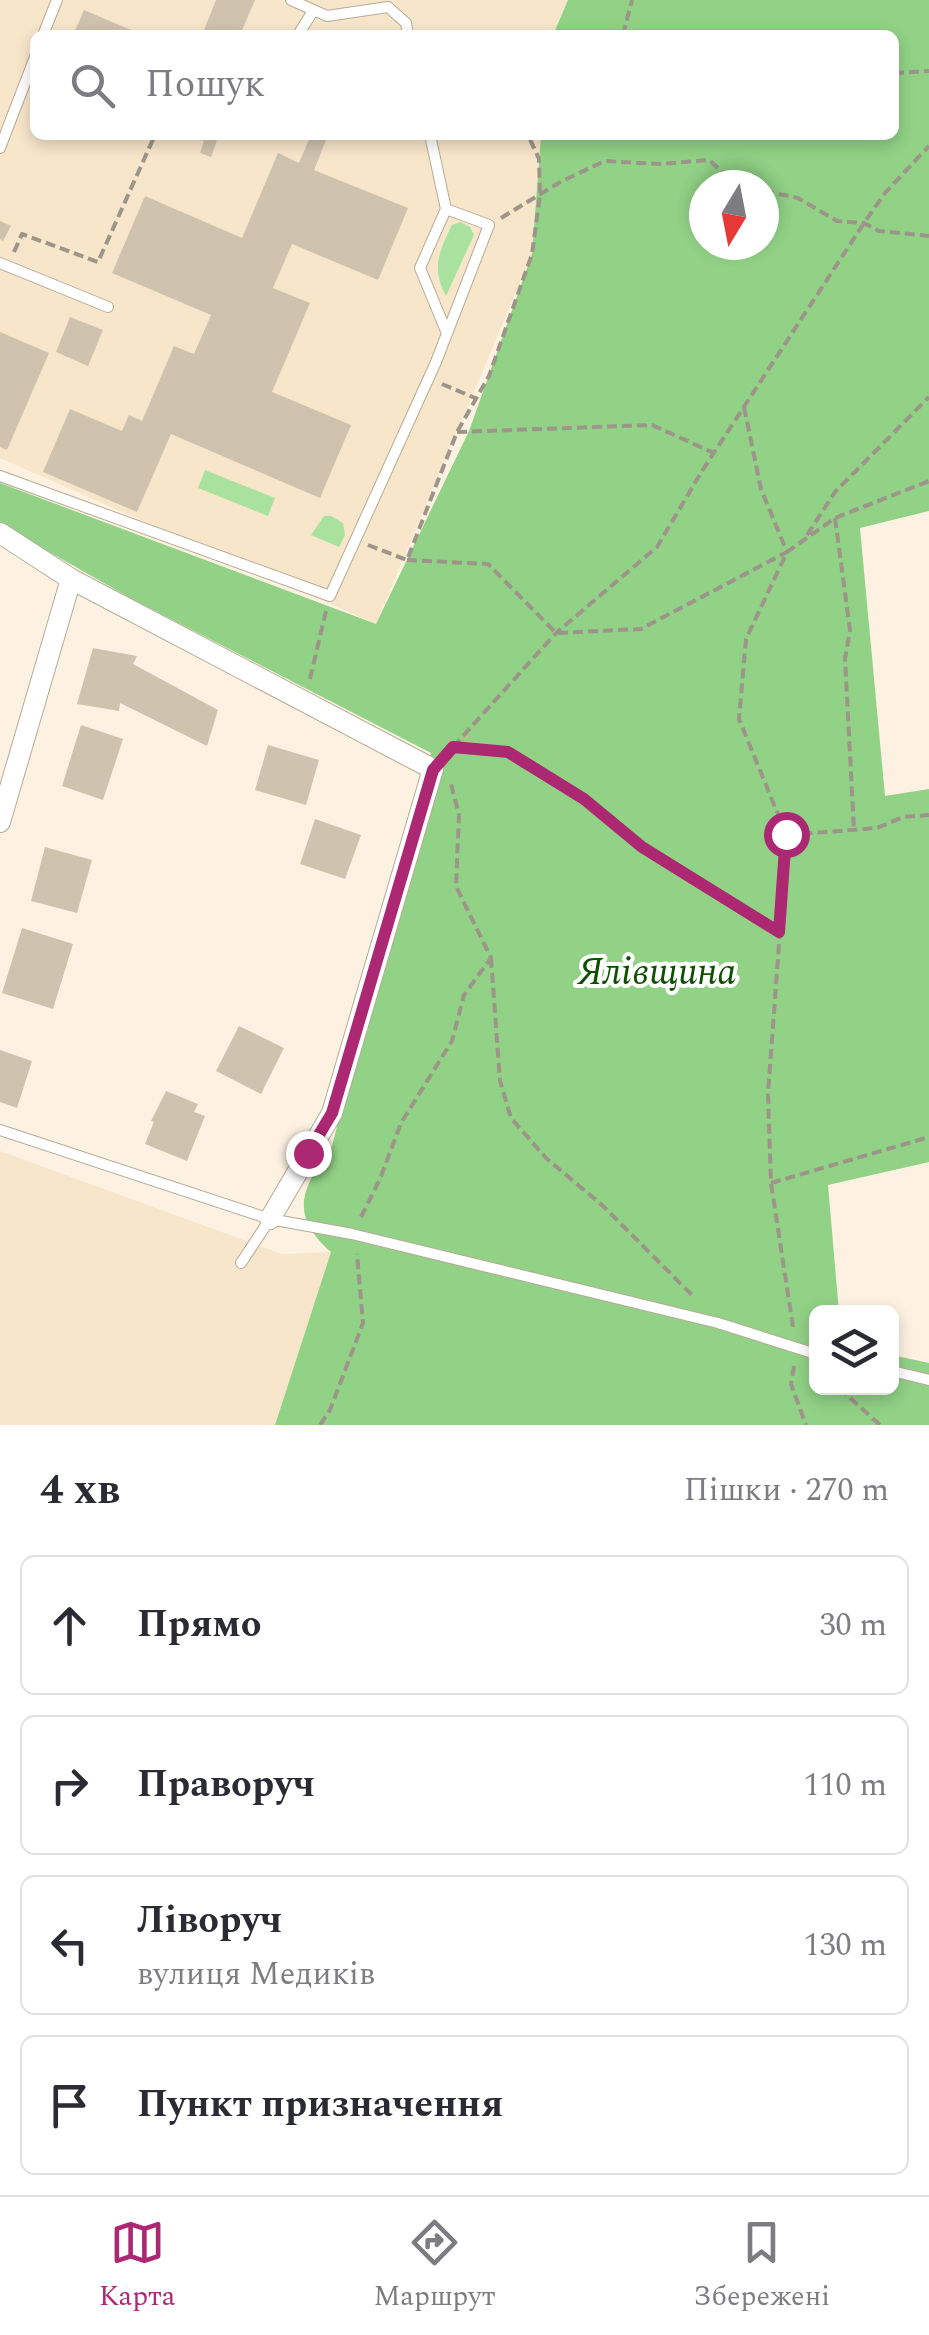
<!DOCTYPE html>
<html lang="uk">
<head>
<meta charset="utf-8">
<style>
  body { margin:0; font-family:Spectral,serif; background:#f7f7f7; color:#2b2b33 }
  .controls { position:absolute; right:30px; bottom:30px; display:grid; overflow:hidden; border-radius:15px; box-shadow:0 5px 15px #0003 }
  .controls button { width:90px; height:90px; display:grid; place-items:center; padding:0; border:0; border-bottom:2px solid #e1e1e2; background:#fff; color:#2b2b33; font:50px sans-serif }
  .compass { position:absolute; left:689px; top:170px; width:90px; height:90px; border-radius:50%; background:#fff; box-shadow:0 5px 15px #0003; rotate:190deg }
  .stop { position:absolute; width:30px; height:30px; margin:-22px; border:8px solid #ac2872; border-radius:50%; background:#fff }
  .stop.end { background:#ac2872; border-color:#fff; box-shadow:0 2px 10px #0008 }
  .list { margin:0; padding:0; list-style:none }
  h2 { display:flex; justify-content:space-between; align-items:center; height:130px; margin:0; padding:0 40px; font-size:42px }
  h2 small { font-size:32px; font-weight:400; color:#7c7c81 }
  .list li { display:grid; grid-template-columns:65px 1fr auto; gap:30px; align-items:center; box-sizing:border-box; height:140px; margin:0 20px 20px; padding:0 20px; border:2px solid #e1e1e2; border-radius:15px }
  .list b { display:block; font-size:38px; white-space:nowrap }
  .list p { margin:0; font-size:32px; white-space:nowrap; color:#7c7c81 }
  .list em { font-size:32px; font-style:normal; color:#7c7c81 }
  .icon { flex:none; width:55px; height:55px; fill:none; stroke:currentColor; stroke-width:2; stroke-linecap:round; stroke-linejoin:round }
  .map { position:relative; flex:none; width:929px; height:1425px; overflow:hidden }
  .search { position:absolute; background:#fff; box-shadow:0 5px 15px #0003; left:30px; right:30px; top:30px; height:110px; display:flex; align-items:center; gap:25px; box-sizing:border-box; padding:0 35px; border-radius:15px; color:#7c7c81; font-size:38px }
  .sheet { height:770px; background:#fff }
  nav { display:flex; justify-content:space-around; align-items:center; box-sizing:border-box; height:140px; border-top:2px solid #e1e1e2; background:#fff; font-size:28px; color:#7c7c81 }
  nav a { display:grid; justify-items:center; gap:5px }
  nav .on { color:#ac2872 }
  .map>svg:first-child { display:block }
  .built { fill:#f8e6cb }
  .green { fill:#a8e29e }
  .forest { fill:#91d286; fill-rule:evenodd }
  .building { fill:#cfc2af }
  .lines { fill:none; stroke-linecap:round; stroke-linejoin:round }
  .lane-casing { stroke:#b6aa97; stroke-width:12 }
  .street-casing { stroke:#b6aa97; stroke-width:22 }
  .path { stroke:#9d9589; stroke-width:4; stroke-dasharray:10 5; stroke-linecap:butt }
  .lane { stroke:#fff; stroke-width:10 }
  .street { stroke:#fff; stroke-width:20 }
  .route { stroke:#ac2872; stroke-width:12 }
  .labels { text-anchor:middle; stroke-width:8; stroke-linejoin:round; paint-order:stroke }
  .park-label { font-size:38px; font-style:italic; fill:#0e4f00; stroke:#fff }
</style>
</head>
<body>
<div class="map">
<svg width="929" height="1425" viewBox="0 0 929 1425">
  <rect width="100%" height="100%" fill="#fdf2e2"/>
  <!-- built -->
  <g class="built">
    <path d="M0,0H568L553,35H35V135H541L532,254L376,624L0,458Z"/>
    <path d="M0,1151L282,1254L331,1252L275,1425H0Z"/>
  </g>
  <!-- green -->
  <g class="green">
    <path d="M460,222L470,227L474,235L446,296C431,268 439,252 452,225Z"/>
    <path d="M205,470L275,498L268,516L198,488Z"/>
    <path d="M324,516H331L343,523L345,535L339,547L311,535Z"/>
  </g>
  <!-- forest -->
  <path class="forest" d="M568,0H929V511L860,528L885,796L929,789V1162L828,1185L839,1312H816V1388H892V1355L929,1363V1425H275L331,1252C288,1214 302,1188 332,1146L431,753L132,599L0,524V483L376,624L469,431L532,254L541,135H894V35H553ZM704,185H764V245H704Z"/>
  <!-- building -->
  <g class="building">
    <path d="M216,0H255L240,35H202Z"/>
    <path d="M84,10L143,35H73Z"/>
    <path d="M198,135H219L211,157L200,153L204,141L197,139Z"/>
    <path d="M311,135H328L314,170L408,208L378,280L292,244L273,288L310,303L272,392L351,425L320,498L171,434L137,512L43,472L70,409L122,431L129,415L142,421L174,346L194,354L211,315L112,273L145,196L242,238L278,153L299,163Z"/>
    <path d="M0,221L11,226L3,241L0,239Z"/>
    <path d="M70,317L103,330L88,366L56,352Z"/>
    <path d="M0,332L49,353L7,450L0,447Z"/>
    <path d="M93,648L137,656L133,664L218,710L207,746L120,703L119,711L77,704Z"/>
    <path d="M81,725L123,739L103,800L62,786Z"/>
    <path d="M268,745L319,760L306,805L255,790Z"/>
    <path d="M315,819L361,835L345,879L300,864Z"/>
    <path d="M45,847L92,860L77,913L31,901Z"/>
    <path d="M22,928L73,944L53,1009L2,993Z"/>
    <path d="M239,1026L284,1048L261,1094L216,1071Z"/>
    <path d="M0,1050L32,1061L17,1108L0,1102Z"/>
    <path d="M166,1091L198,1104L194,1112L205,1116L187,1161L145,1144L154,1122L151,1121Z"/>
  </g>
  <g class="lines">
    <defs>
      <g id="lane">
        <path d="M291,0L327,16L388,7L406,23L408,35"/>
        <path d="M43,35L57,0"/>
        <path d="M298,35L313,11"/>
        <path d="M0,148L35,57"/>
        <path d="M446,209L420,268L446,331"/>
        <path d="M0,263L108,307"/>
        <path d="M0,476L330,596L436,362L489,225L446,209L430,135"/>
        <path d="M0,1130L270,1219L352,1234L718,1323L816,1354"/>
        <path d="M241,1263L270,1219"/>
        <path d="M892,1371L929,1380"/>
      </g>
      <g id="street">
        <path d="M0,533L71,579L433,769L332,1113L270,1219"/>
        <path d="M0,822L71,579"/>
      </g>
    </defs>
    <!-- lane casing -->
    <use href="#lane" class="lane-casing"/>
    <!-- street casing -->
    <use href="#street" class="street-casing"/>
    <!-- path -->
    <g class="path">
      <path d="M623,35L632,0"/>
      <path d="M894,73L929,71"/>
      <path d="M764,191L798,198L837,221L864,223L879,231L929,236"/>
      <path d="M501,218L562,181L605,161L659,164L709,160L737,185"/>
      <path d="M14,252L22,234L98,262L155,135"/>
      <path d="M442,384L475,398"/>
      <path d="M457,432L652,425L714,453"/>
      <path d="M835,518L850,630L845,659L854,830"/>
      <path d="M807,535L835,492L929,397"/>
      <path d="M368,545L407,560L457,432L489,376L532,254L540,195L539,159L528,135"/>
      <path d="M407,560L488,564L556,633L641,629L787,552L761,489L744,407"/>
      <path d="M310,679L326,611"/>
      <path d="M453,747L556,633L657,547L702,471L864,223L885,193L929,146"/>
      <path d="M446,754L453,747L509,752L585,799L642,847L779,932"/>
      <path d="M786,834L739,719L746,639L787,552L835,518L929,481"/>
      <path d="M491,958L500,1081L511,1118L546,1158L603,1206L695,1298"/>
      <path d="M771,1183L929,1137"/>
      <path d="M361,1217L380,1179L401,1123L452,1041L464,995L491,958L456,886L459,815L451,784"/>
      <path d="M793,1327L771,1183L768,1094L787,835L877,828L903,817L929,815"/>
      <path d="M794,1366L791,1384L806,1425"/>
      <path d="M839,1388L880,1425"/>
      <path d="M320,1425L330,1410L363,1323L357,1254"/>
    </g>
    <!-- lane -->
    <use href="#lane" class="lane"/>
    <!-- street -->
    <use href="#street" class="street"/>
  </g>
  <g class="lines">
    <!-- route -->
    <path class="route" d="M308,1153L332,1113L433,770L453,747L508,752L584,799L642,847L779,932L786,834"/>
  </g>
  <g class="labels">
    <!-- park labels -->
    <g class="park-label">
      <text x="657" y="984">Ялівщина</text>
    </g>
  </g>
</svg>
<div class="controls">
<button><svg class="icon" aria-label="layers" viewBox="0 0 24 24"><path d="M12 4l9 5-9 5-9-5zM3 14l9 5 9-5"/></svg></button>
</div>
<svg class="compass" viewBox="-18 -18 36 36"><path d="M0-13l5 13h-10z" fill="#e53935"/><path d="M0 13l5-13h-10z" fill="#7c7c81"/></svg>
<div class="stop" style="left:786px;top:834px"></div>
<div class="stop end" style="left:308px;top:1153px"></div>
<div class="search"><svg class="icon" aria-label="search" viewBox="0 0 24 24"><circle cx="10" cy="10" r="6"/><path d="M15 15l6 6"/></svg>Пошук</div>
</div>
<section class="sheet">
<h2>4 хв<small>Пішки · 270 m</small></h2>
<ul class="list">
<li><svg class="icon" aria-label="ahead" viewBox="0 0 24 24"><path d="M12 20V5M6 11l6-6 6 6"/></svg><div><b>Прямо</b></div><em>30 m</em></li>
<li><svg class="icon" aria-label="right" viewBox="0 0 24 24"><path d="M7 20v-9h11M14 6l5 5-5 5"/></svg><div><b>Праворуч</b></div><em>110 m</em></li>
<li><svg class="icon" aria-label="left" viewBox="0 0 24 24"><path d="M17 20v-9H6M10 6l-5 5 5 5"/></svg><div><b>Ліворуч</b><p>вулиця Медиків</p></div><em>130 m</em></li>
<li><svg class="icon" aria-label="arrive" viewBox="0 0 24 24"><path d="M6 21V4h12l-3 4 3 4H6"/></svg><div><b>Пункт призначення</b></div></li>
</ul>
</section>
<nav>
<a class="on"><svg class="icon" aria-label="map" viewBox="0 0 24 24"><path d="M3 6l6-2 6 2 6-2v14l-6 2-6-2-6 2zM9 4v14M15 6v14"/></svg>Карта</a>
<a><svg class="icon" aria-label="directions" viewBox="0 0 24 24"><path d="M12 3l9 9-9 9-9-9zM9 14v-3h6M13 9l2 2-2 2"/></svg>Маршрут</a>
<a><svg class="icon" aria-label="saved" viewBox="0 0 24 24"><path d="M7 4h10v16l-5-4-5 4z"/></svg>Збережені</a>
</nav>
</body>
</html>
